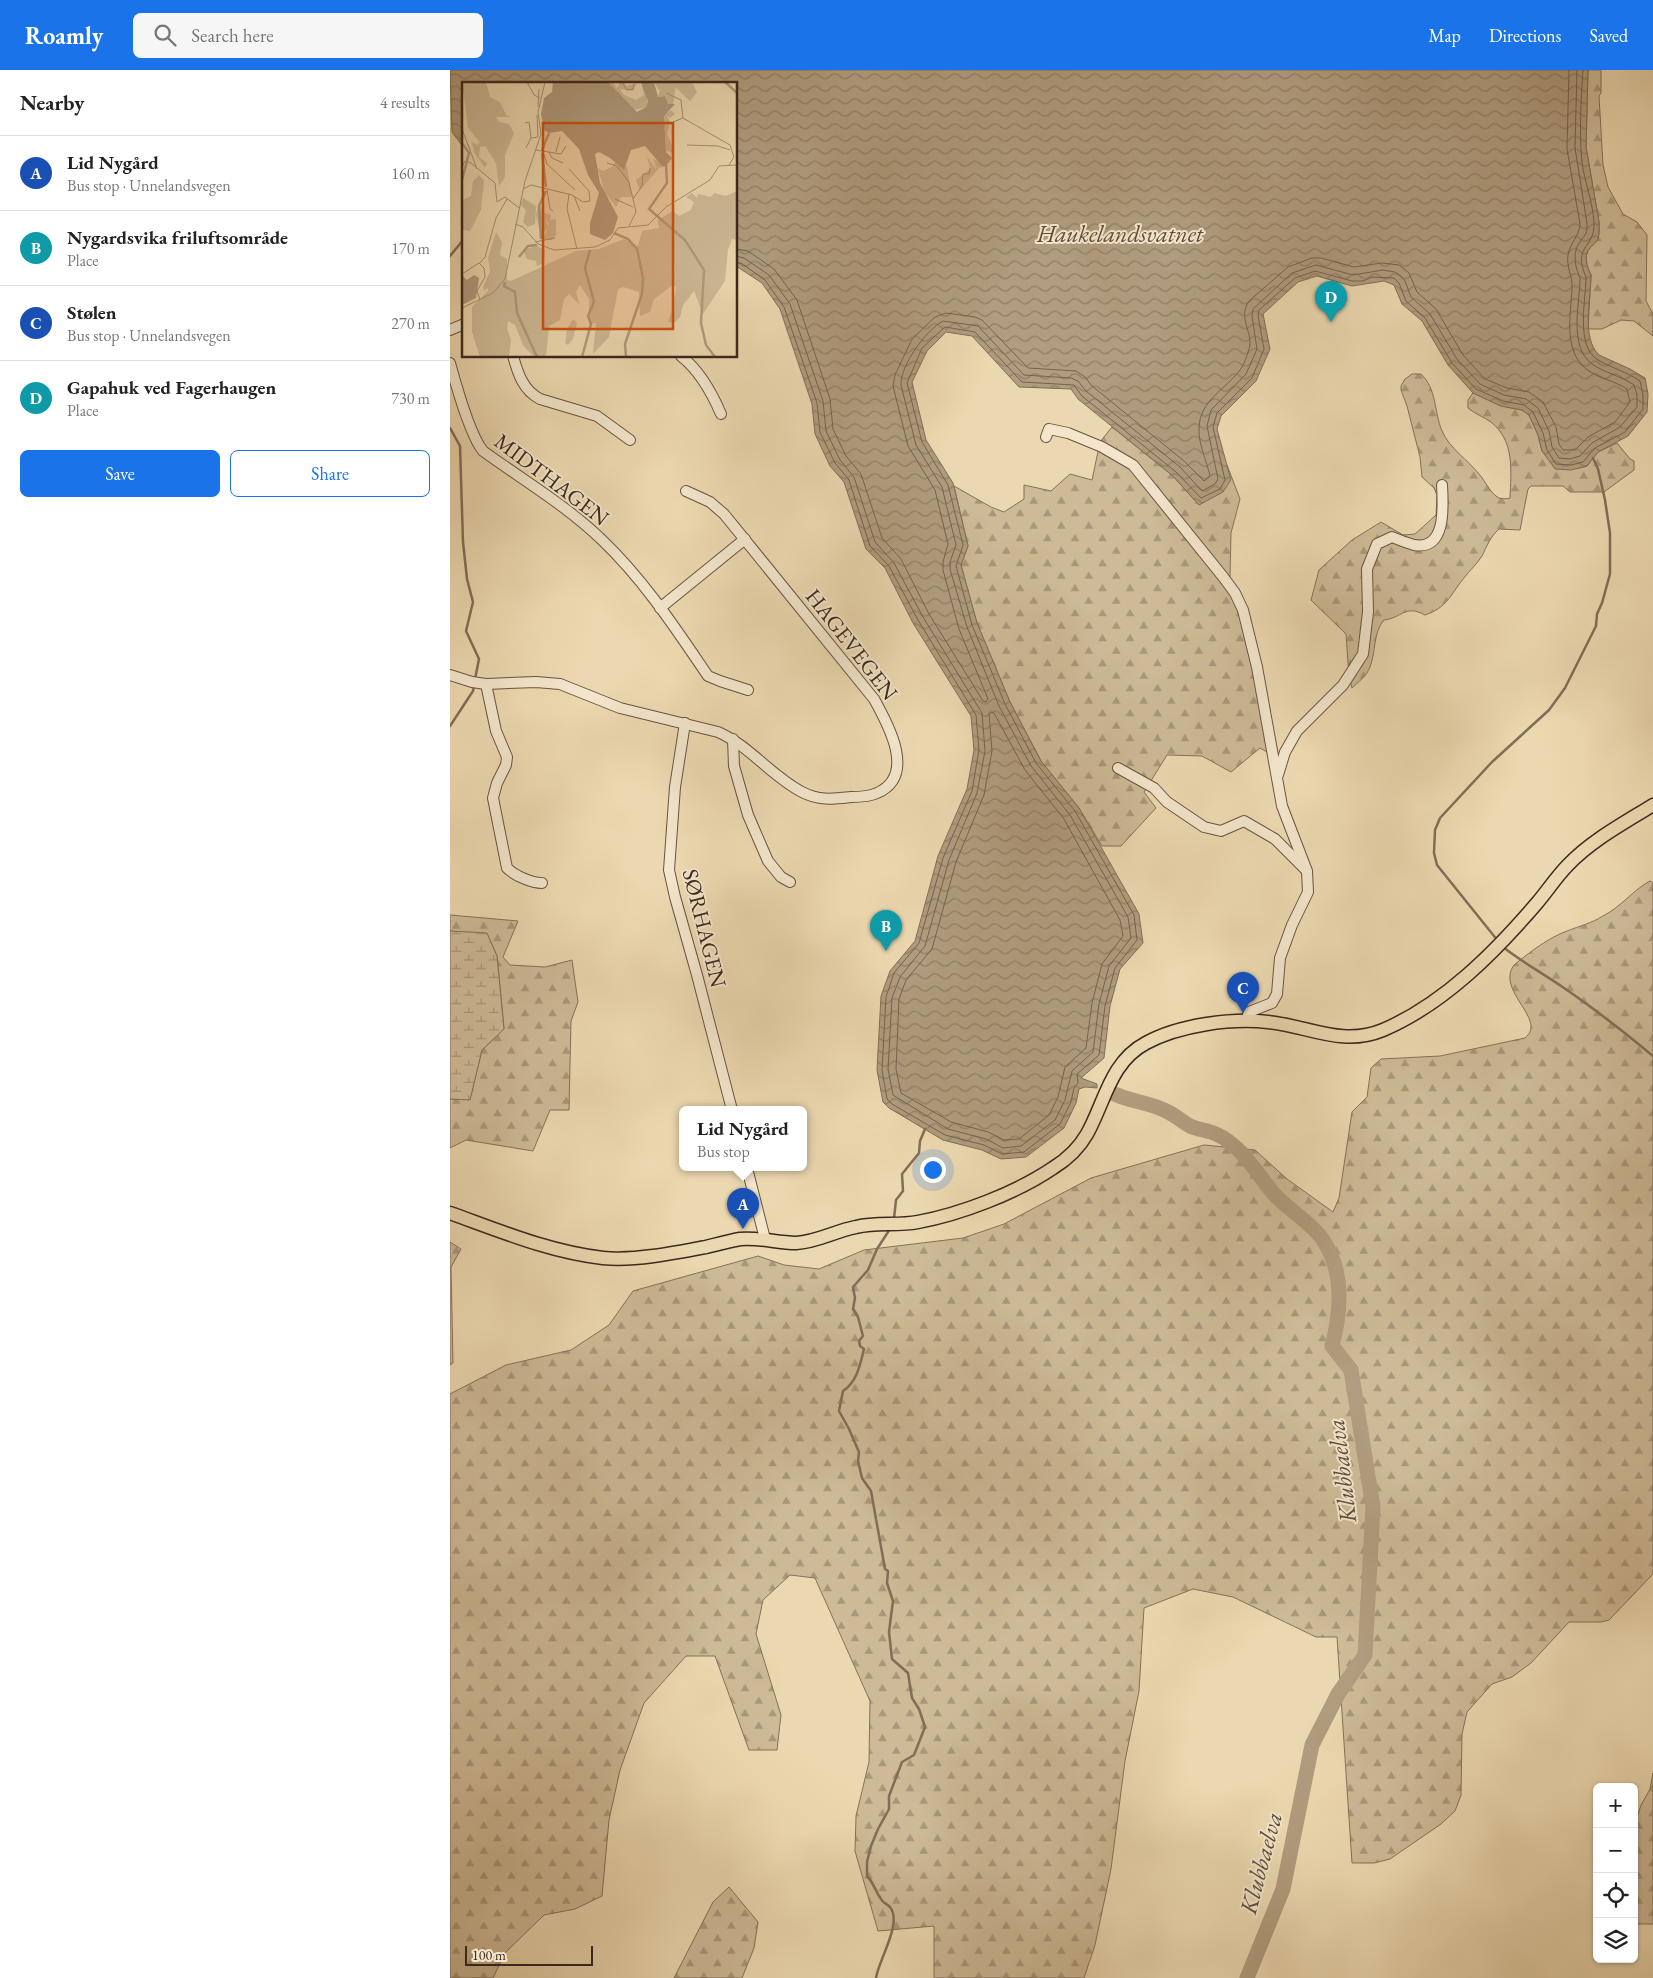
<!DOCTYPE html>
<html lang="en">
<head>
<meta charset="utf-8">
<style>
  body { margin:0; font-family:"EB Garamond",serif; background:#f6f6f6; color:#222 }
  .controls { position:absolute; right:15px; bottom:15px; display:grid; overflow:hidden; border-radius:8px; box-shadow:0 1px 4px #0004 }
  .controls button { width:45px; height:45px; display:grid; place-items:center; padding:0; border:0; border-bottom:1px solid #e0e0e0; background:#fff; color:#222; font:25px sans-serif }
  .scale { position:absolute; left:15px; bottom:12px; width:128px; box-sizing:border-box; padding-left:5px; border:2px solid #3c281c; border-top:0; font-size:14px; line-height:18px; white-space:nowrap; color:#3c281c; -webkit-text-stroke:4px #f3e6cc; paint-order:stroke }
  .you { position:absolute; left:482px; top:1099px; width:18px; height:18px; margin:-12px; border:4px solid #fff; border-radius:50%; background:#1a73e8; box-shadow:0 0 0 8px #1a73e833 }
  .badge { display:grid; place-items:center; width:32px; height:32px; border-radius:50%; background:#1a73e8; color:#fff; font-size:16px; font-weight:700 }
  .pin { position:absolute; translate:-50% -41px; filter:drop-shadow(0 1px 2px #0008) }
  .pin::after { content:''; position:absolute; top:26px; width:18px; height:15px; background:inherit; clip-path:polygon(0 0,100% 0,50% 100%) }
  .popup { position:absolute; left:229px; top:1036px; width:128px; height:65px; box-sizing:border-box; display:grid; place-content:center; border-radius:8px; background:#fff; filter:drop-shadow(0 1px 4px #0005); font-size:16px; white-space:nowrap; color:#767676 }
  .popup b { font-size:19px; color:#222 }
  .popup::after { content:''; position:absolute; left:50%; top:100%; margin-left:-10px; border:10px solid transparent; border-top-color:#fff }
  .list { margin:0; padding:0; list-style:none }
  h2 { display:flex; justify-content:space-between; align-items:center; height:65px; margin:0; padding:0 20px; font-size:21px }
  h2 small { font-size:16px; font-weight:400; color:#767676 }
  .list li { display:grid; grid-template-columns:32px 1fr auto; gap:15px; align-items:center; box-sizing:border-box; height:75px; padding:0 20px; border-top:1px solid #e0e0e0 }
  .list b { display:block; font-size:19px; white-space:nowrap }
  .list p { margin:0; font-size:16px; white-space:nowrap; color:#767676 }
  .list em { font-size:16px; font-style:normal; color:#767676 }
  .actions { display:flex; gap:10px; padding:15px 20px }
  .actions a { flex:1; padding:11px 0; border:1px solid #1a73e8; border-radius:8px; text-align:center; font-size:18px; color:#1a73e8 }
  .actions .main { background:#1a73e8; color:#fff }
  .icon { flex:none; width:28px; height:28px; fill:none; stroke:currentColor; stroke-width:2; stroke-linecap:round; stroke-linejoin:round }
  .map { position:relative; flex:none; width:1203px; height:1908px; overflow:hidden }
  header { display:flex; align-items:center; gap:30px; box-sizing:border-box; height:70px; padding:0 25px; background:#1a73e8; color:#fff }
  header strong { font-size:24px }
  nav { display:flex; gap:28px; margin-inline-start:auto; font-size:18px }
  .search { width:350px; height:45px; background:#f6f6f6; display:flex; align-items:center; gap:12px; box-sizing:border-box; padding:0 18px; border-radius:8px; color:#767676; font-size:19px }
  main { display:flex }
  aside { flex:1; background:#fff }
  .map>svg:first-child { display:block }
  .forest { fill:url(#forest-firs); stroke:#85715a }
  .wetland { fill:url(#wetland-marsh); stroke:#85715a }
  .water { fill:url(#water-waves); stroke:#826e57 }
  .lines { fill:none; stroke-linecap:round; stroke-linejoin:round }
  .shore { stroke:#76624d; stroke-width:1 }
  .stream { stroke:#826e57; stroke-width:2.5 }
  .river { stroke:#b09c7e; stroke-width:15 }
  .minor-casing { stroke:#685441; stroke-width:12 }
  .major-casing { stroke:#3c281c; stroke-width:15 }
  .minor { stroke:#f3e6cc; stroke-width:10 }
  .major { stroke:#ecd8b0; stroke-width:12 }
  .labels { text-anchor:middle; stroke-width:4; stroke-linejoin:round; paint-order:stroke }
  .street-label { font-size:22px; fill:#3c281c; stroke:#f3e6cc }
  .water-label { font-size:24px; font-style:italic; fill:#5f4b39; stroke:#f3e6cc }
  .inset-river { fill:none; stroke:#b09c7e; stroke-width:2.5 }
  .inset-road { fill:none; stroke:#a69275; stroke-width:1 }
  .view { fill:#ce520e; fill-opacity:0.15; stroke:#ce520e; stroke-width:2.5 }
  .inset-edge { fill:none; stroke:#3c281c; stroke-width:2.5 }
</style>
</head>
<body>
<header>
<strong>Roamly</strong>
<div class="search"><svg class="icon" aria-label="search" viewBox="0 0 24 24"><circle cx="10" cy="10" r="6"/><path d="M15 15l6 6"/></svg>Search here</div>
<nav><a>Map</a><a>Directions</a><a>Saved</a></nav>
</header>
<main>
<aside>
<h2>Nearby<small>4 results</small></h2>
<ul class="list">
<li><span class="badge" style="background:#1a4fb4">A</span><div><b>Lid Nygård</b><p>Bus stop · Unnelandsvegen</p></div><em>160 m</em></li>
<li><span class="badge" style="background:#0f9aa8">B</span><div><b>Nygardsvika friluftsområde</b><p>Place</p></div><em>170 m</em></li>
<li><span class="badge" style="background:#1a4fb4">C</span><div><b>Stølen</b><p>Bus stop · Unnelandsvegen</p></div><em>270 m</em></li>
<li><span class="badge" style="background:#0f9aa8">D</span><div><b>Gapahuk ved Fagerhaugen</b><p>Place</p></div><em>730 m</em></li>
</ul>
<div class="actions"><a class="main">Save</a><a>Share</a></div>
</aside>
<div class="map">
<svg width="1203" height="1908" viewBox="0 0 1203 1908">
  <defs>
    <pattern id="forest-firs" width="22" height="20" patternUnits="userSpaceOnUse" patternTransform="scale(1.25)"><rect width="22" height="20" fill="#ceba97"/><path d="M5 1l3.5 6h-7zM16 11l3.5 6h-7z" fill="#a8977a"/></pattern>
    <pattern id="wetland-marsh" width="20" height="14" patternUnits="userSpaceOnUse" patternTransform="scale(1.25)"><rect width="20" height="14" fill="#ceba97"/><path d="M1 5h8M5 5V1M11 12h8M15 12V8" fill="none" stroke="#a8977a"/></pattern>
    <pattern id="water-waves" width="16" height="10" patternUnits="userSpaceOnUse" patternTransform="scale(1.25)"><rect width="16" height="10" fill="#b09c7e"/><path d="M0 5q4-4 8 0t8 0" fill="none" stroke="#907f66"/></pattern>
  </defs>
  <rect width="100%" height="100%" fill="#ecd8b0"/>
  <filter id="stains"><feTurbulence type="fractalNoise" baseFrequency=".004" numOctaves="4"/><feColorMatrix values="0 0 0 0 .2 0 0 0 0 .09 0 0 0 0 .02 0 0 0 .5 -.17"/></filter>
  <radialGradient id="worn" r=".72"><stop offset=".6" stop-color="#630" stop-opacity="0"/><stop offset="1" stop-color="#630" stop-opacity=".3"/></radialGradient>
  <!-- forest -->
  <g class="forest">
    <path d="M1138,0H1151V23L1149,26L1153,95L1158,117L1173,144L1187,152L1197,165L1196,231L1203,244V266L1184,251L1171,250L1152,259H1138L1141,205C1137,197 1133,186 1140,178C1140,177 1145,173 1146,172C1150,167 1149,159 1149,152L1136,77Z"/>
    <path d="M962,304H971C987,319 984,342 992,361C1000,379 1018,390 1029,404C1036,412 1040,423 1049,428C1053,429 1057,429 1060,428C1061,401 1065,371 1041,352C1034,347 1025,344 1018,338V330L1023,323L1051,336L1072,340L1079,345L1088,365L1092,381L1129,398L1137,396L1148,382L1167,373L1180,389L1184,391V400L1154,422H1120L1113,416H1081L1078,419L1070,460L1049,459C1040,467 1037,476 1032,486C1027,494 1020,500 1014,508C1000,525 998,537 975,545C955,534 952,548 934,550C923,562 926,582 920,597C917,606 908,612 902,618L899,607L896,564L861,530L869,500L902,470L931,452L953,465L965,464L986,445L987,425L984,418L972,407L970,387L957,336L951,320V316L955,309Z"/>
    <path d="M662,357L723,406L749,435L780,410L777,395L790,429L781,463L780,507L793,534L826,687L810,678L781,702L752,686L717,685L694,722L706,738L671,776H652L629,738L591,691L560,632L527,553L511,495L518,476L504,416L541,437L554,442L574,429V415L601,421L620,404L642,410L650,372Z"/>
    <path d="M1200,811L1203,813V1504L1159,1550L1151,1552H1119L1081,1593L1062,1607L1042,1614L1017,1642L1012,1664L1011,1725L1005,1741L991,1754L940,1789L924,1793H902L887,1567H866L783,1527L743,1519L694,1538L689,1621L675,1691L661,1799L645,1875L634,1908H484V1856L428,1861L405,1781L406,1746L419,1692L420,1631L365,1508L340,1505L313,1530L306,1564L331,1645L327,1680H299L265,1586H236L194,1633L170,1700L159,1750L152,1826L125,1839L94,1845L55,1883L43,1908H0V1324L56,1295L121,1280L159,1255L183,1221L308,1186L334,1195L369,1199L414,1180L513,1168L554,1154L641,1108L754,1075L805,1080L837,1109L883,1142L889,1128L902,1042L917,1027L921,998L931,989L990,986L1075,968C1077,966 1079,964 1080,962C1088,944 1047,918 1064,895C1080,882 1098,868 1117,861C1130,856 1142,853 1153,846C1171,837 1183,820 1200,811Z"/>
    <path d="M0,845L68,851L53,887L60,895L95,897L122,890L128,932L121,951L119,1040H100L83,1081L16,1070L0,1078V1029H20L32,980L54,959L47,886L37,864L0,861Z"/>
    <path d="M0,1172L11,1179L1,1197L3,1293L0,1295Z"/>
    <path d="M1203,1703V1854H1184V1757L1191,1735L1200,1719Z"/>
    <path d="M279,1817L308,1852L304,1878L292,1908H224L263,1832Z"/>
  </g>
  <!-- wetland -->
  <path class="wetland" d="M0,861L37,863L47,886L54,959L32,980L20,1030L0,1029Z"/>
  <!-- water -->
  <path class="water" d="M0,0H1138L1136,77L1149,152C1149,159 1150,167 1146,172C1145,174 1141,176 1140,178C1133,185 1137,197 1141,205C1141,228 1131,268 1149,285L1180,299L1195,308L1198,324L1197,342L1178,366L1148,382L1137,396L1121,400L1105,399L1092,381L1088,365L1079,345L1072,340L1051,336L1023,323L998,295L972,251L952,234L944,215L934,211L902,216L867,206L848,212L813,244L820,279L806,311L771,346L767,359L781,410L773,422L749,435L723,406L628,329L621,319L569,317L522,266L496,262L477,281L462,312L476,370L503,413L518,476L511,495L527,553L560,632L591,691L629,738L689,844L693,873L670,899L660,936L654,988L631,1008L647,1014V1018L635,1017L629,1019L626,1033L614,1058L576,1087L551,1089L532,1080L493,1070L439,1038L433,1032L427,1000L431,926L440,901L465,871L488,786L517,719L524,680L521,646L463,553L435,498L416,479L394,412L380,396L365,364L362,334L330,239L312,213L286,196V14H14V78L2,62Z"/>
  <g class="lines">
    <!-- shore -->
    <g class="shore">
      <path d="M286,179L298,181L324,199L347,230L380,329L383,359L396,386L411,404L432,468L451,489L479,544L533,631L536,632L538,629L509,559L493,500V492L498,474L485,420L458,376L443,316L445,305L462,269L485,247L496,243L525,247L532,250L578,298L626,301L635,307L642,316L734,391L754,411L760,406C757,392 748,373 749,358C750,330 775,320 790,300C794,295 797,286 799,279C804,263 787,248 799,231L838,197L862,188H871L904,197L932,193L949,195L959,203L967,222L986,239L1013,285L1035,309L1057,318L1079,322L1093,332L1106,357L1109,374L1113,380H1125L1138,367L1165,352L1180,332L1177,319C1165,311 1151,309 1139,301C1112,283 1121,245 1122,218C1123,207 1116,197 1118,185C1120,173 1130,165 1130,154L1117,79L1119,0"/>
      <path d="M286,186L294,188L319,205L340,234L373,331L376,361L390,390L404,407L425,472L444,493L473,547L532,643L535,681L527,723L499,790L475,876L450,907L442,928L438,999L443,1025L498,1059L536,1069L553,1078L571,1076L605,1050L615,1030L622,1001L643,982L649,934L659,896L681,868L678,847L620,745L581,696L549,636L517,557L500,499V492L506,475L492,417L466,375L451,315C450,296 476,260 493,251L528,256L574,305L621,308L628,311L636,321L730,397L752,421L765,414L768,409L757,356L761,340L796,304L807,279L802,246L803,239L842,203L866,195L903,205L933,200L945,202L951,206L955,211L961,227L980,244L1007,289L1030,314L1054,325L1076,329L1088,338L1099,361L1102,377L1109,388L1120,389L1130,386L1142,373L1170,357L1187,337V325L1184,315C1171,306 1155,303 1142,294C1118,276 1130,234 1130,208C1125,197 1122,182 1130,172C1136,163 1137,165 1137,153L1125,78L1127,0"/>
      <path d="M286,193H291L315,210L334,237L367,333L370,362L385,393L399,410L420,476L439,496L468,550L526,645L529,680L522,721L493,788L469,873L444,903L436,927L432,1000L437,1029L442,1034L495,1065L534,1075L552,1084L574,1082L610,1054L621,1032L624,1018L628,1013L627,1004L649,985L655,936L665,898L687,870L684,845L625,741L586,693L555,634L522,555L506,496L513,475L498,415L472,372L457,313L472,278L495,257L525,262L572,312L624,315L632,326L726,402L751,428L770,419L775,410L763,357L767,343L802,308L814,279L808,245L809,240L845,208L865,201L902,211H913L922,207L944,208L949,213L956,231L975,248L1002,293L1026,319L1053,331L1074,335L1083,342L1093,363L1097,380L1106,394L1121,395L1133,392L1145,378L1175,362L1193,339V325L1190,311C1177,302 1162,298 1148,290C1125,276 1136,230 1136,207C1122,175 1145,179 1144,153C1143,133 1135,113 1132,93C1129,63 1131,30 1133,0"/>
      <path d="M541,642L544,643L575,700L614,749L670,850L673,866L652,894L642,933L636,978L615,997L608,1027L599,1045L569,1069L554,1070L538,1062L501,1052L451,1023L446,999L449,929L456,910L482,879L506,792L534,725L542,681L539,644Z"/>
    </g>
    <!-- stream -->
    <g class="stream">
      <path d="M0,186L14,169"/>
      <path d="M0,358L10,376L13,472L17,509L23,532L16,561L29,589L25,609"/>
      <path d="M0,656L23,621L24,615"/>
      <path d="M1048,871L987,795L984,783L985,760L990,748L1042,692L1099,640L1115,618L1146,556L1147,544L1152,533L1160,504V463L1155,430L1148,399L1143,388"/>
      <path d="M1053,877C1072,892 1094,904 1114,918C1145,939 1174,962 1203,986"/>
      <path d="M444,1148L446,1130L453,1121L452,1104L469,1083L470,1071L475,1059"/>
      <path d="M426,1908C428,1891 453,1853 440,1837C437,1834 433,1833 431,1829C425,1821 424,1813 417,1806V1792L421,1776L428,1759L439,1739V1726L452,1692L464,1685L475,1657L469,1639L462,1628L458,1603L442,1589L439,1562L443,1531L437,1513L438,1501L435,1499L421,1421L412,1408L408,1391L409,1382L399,1359L389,1341L393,1321C407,1312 410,1295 414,1279L410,1276L409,1271L413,1266L408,1247L403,1239L405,1228L403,1217L418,1200L427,1179L440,1159"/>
    </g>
    <!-- river -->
    <path class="river" d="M660,1022C677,1031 697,1032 714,1040C724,1044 731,1051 740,1056C748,1060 758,1060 766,1064C791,1075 806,1102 823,1123C837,1139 862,1153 873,1170C894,1201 891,1242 882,1276L901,1300L923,1437L915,1585L888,1624L862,1675L833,1819L797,1908"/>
    <defs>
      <g id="minor">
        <path d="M0,260L14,254"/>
        <path d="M63,286C68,304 73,320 90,329L147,346L180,370"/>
        <path d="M231,286C249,300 262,323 271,344"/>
        <path d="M0,293C6,315 20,365 33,381C73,410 117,436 152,470C194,510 226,559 258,606L270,611L298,620"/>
        <path d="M596,367L599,359L618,363L652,377L683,395L774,508L785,523L793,540L807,597L832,736L857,801L858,822L842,855L830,888L827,924L822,933L799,942L796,951"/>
        <path d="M210,538L295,469"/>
        <path d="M0,605L22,612L36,614L86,612L110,614L170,638L268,662C300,676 321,706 352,722C369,731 383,729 401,727C409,727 419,727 427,723C467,706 438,654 424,629L274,444L260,432L236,421"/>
        <path d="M36,614L46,661L57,687L56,695L47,713L43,728L57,798C65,806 82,813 92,813"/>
        <path d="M235,653L225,717L219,800L225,827L247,905L282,1040"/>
        <path d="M283,669L284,696L298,745L318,791L331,807L340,812"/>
        <path d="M668,698L704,718L717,732L754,757L771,761L794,751L825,769L855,799"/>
        <path d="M828,705L835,682L847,661L893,615L913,584L918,542L917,499L927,474L942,467C949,470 957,473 964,475C997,481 993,435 992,415"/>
        <path d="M297,1098L315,1169"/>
      </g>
      <path id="major" d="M0,1143C50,1161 100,1182 153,1188C185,1191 225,1183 256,1177C268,1174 279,1171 290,1169C309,1167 327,1173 346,1173C367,1172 385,1161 406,1157C427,1152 447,1156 468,1152C511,1144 566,1123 603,1098C616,1090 629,1078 637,1064C655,1032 660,992 696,973C729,955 781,948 818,952C859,956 892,977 933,960C994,934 1045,882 1087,833C1098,820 1107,806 1118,795C1142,770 1174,753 1203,735"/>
    </defs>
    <!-- minor casing -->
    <use href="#minor" class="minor-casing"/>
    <!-- major casing -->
    <use href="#major" class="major-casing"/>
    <!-- minor -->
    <use href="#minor" class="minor"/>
    <!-- major -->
    <use href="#major" class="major"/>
  </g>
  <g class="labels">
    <!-- street labels -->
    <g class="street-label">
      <text transform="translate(102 409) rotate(37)" y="8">MIDTHAGEN</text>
      <text transform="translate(402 574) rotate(52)" y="8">HAGEVEGEN</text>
      <text transform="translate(255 858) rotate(76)" y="8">SØRHAGEN</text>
    </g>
    <!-- water labels -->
    <g class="water-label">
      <text x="670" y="172">Haukelandsvatnet</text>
      <text transform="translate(892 1401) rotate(-97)" y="8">Klubbaelva</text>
      <text transform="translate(811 1793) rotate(-75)" y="8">Klubbaelva</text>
    </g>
  </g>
  <!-- overview -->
  <g transform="translate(12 12)">
    <rect width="275" height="275" fill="#ecd8b0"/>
    <path d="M0,0H24L28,15L38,20L44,33L49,35H34L37,40L47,42L52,51L43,73V95L37,104L34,81L23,64L18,65L17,75L25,81L23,86L12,70L10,60L15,63L18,60L6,46ZM146,0H151L155,6L158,0H163L164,4L175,1L171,9L158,7L162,13L174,18L182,13L179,0L186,13L184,25L172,28ZM200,1L214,4L211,22H205L203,14L196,15ZM209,28L213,32L208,36L205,33L208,40L205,52L213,71L204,69L202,33ZM185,74L194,87L191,76L202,84L209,83L197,86L178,108L174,98L188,87ZM153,80L159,85L165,84L170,115H159L154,125L142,109L136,86L141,89L150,85ZM17,93L22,99L19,128L8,149L0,148V118L9,114L11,99ZM275,109V158L270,157L266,168L263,199L241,232L232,209L221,223L218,235L212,241L206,240L211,225L214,205L211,203L192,217L188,230L178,234L177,210L161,205L156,207L147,255L131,272L134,241L127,242V217L118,203L114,210L117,222L107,212L102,217L98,238L87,244L84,275H72L61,263L53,243L46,239L45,246L49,258L47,275H18L10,250V225L26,209V206L22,209L21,205L28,189L26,176L34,150L40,160L38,173L45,177V198L49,199L114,169L137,167L162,157L176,164L180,149L197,146L196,138L199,136L211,129L217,134L229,128L232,120L224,115L230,111L235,116L236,112L249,115L252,111L264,114ZM61,116L74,124L73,142L66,145L61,140L64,128L59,123ZM79,130L89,133L88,138L94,137V153L90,158H81L87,142ZM58,161L61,168L75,164L83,168L82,181L75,184L74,179L65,177ZM111,237L115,241L111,257L106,263L103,261L105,247Z" fill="#ceba97"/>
    <path d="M77,121L87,145L79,154L74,133Z" fill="#ceba97"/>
    <path d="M192,0H230L235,10L228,19L211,3L197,8Z" fill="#ceba97"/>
    <path d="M91,0H146L175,30L184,25L186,19L179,0H192L196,15L203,14L206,22H213L202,34L204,70L210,76L204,84H200L183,64L169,68L162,88L148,76L137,70L133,72L138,101L156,135L151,151L143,158L128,152V141L137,111L126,93L117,67L100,49L87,51L82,48L79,32L82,16L90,10ZM0,193L5,198L12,193L17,196L14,216L0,223Z" fill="#b09c7e"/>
    <path class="inset-river" d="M263,0L275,11M0,61L7,71L0,98M80,68L87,51M80,71L84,105M204,83L205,101L187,127L223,158L242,188L239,241L244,263L253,275M152,151L166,157L175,167L181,196L180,212L163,262L164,275M79,157L77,124L84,109M57,175L66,164L75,163M43,200L42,204L53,210L55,231L75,275M120,275L129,242L126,234L132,220L123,186L128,168"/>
    <path class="inset-road" d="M65,0L72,13L78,16M160,0L165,8L171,7L172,2M204,11L219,18L221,36M76,25L77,7M211,40L221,36L268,63L272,75L267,83M63,41L67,40L69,56M0,47L15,87M225,63L256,64L268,68M64,66L69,56L76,55L75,33M74,68L99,72L104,64M81,70L85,82L113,108M87,70L90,76L101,81M94,70L98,55M145,81L155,84L167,100L174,130L167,144M0,85L3,79L9,81L33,101L35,120L43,115L57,126M61,107L69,103L110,113L121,120L128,119L127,109L107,87M85,108L88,127L91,129M107,112L105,127L115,167M112,114L118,129M153,117L171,125M171,117L180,104L181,92H187L188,86M53,142L61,145L76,162L92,168L133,165L148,158L156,146L186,143L204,125L248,98L257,84L275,83M73,160L93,156M18,181L23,175L34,136L45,117M0,192L17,181L22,186L23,195L15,209L18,218M0,226L31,211L43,197L63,99L79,52L76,30L83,0"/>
    <path class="view" d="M81,41H211V247H81Z"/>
    <rect width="275" height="275" class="inset-edge"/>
  </g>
  <rect width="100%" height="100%" filter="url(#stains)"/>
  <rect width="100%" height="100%" fill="url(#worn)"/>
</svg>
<div class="controls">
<button>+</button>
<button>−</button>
<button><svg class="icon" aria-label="locate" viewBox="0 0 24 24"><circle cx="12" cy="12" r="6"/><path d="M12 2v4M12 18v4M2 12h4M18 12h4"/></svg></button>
<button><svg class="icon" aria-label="layers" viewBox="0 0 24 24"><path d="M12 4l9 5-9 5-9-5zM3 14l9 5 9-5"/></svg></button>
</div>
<div class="scale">100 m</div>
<div class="you"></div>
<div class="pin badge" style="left:293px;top:1159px;background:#1a4fb4">A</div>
<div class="popup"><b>Lid Nygård</b>Bus stop</div>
<div class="pin badge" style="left:436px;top:881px;background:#0f9aa8">B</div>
<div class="pin badge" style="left:793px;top:943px;background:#1a4fb4">C</div>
<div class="pin badge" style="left:881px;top:252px;background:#0f9aa8">D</div>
</div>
</main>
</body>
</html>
